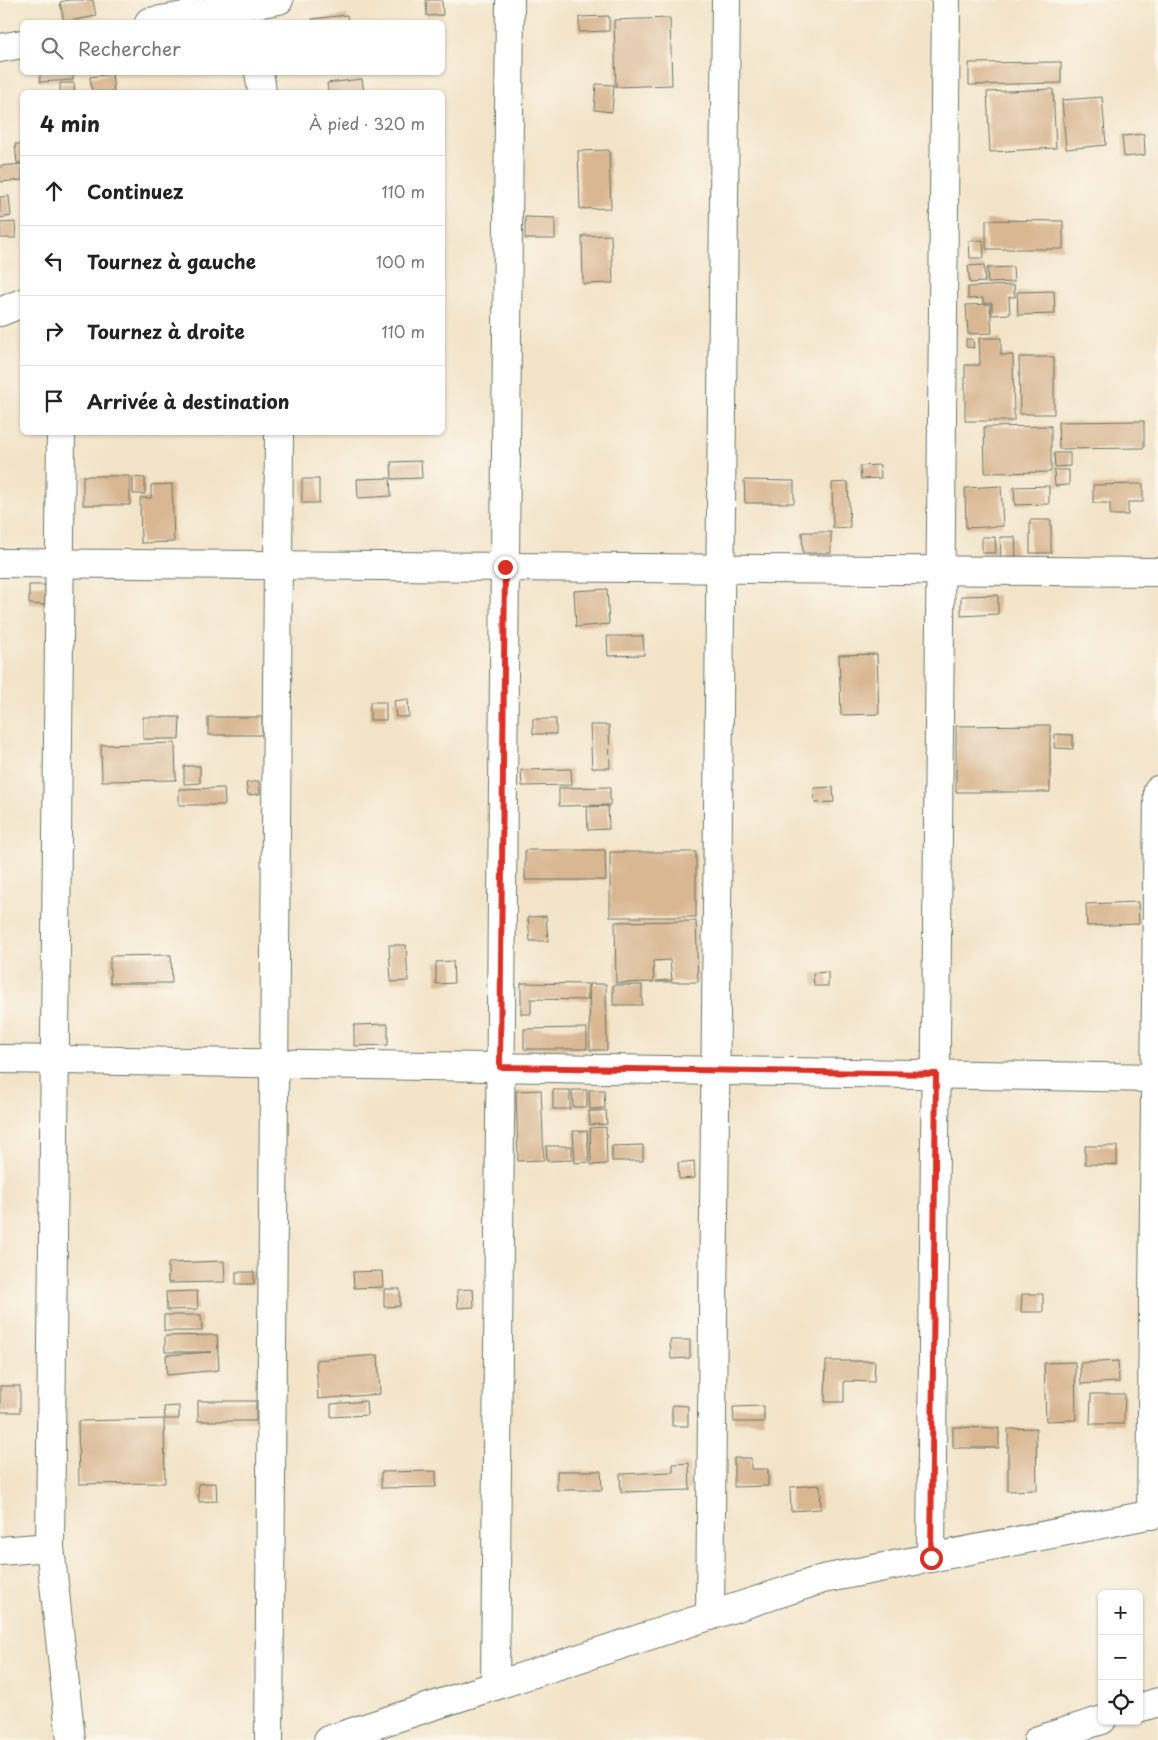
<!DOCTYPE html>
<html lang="fr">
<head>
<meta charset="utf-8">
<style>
  body { margin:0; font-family:"Playpen Sans",sans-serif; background:#f2f2f2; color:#222 }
  .controls { position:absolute; right:15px; bottom:15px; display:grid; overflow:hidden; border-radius:8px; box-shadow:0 1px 4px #0004 }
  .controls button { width:45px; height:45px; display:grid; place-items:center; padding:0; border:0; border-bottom:1px solid #e0e0e0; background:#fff; color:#222; font:25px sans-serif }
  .stop { position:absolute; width:15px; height:15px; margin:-11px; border:4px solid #d93025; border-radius:50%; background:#fff }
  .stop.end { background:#d93025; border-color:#fff; box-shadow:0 1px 5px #0008 }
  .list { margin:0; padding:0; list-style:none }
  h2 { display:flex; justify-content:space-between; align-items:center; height:65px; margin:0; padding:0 20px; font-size:21px }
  h2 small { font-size:16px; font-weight:400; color:#767676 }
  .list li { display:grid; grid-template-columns:32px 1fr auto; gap:15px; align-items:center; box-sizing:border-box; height:70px; padding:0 20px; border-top:1px solid #e0e0e0 }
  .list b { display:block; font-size:19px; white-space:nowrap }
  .list em { font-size:16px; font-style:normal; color:#767676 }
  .icon { flex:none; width:28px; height:28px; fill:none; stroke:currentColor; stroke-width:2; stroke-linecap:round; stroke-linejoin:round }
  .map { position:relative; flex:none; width:1158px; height:1740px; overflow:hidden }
  .search { position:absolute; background:#fff; box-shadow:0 1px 4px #0004; left:20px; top:20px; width:425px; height:55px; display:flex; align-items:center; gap:12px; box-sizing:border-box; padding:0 18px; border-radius:8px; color:#767676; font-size:19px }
  .panel { position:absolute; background:#fff; box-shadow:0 1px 4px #0004; left:20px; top:90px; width:425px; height:345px; border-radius:8px }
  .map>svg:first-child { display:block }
  .building { fill:#d9b793 }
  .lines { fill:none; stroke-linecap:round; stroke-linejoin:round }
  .minor-casing { stroke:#697768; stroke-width:30 }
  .minor { stroke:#fff; stroke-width:28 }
  .route { stroke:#d93025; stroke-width:6 }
</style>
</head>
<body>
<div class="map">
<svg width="1158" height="1740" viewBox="0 0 1158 1740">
  <rect width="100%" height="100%" fill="#fbf7ec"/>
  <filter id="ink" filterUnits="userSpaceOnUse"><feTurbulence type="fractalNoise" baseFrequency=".02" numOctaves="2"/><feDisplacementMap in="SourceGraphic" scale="10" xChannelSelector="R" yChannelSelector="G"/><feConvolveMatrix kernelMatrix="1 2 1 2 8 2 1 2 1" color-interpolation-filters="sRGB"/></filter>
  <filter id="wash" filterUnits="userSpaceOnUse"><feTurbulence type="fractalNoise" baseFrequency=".0096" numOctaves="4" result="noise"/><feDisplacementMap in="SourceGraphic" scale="20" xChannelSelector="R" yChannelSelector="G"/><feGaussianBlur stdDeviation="1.12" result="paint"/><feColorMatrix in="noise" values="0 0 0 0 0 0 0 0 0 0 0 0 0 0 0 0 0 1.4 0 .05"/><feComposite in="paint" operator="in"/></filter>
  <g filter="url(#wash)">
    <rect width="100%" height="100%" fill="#f3e4c9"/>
    <g id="blocks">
      <!-- building -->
      <g class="building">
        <path d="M69,0H93L96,16L64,22L60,2Z"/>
        <path d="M426,0H442L443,15L427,16Z"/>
        <path d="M347,15L348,22H312V19Z"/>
        <path d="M609,16V31L579,32V17Z"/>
        <path d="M670,18L672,85L616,87L614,20Z"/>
        <path d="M1061,62V83L969,85V63Z"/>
        <path d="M40,72H73V80L40,82Z"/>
        <path d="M112,74L114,92H92L90,77Z"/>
        <path d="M362,79L364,92H328L327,83Z"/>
        <path d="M60,83H74L75,92H60Z"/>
        <path d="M596,84L614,85L612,112L594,110Z"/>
        <path d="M1053,89L1056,148L990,152L987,92Z"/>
        <path d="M1102,97L1106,145L1066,149L1062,100Z"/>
        <path d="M1144,134L1145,155L1124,157L1122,136Z"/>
        <path d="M15,144H22V163H17Z"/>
        <path d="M609,150L611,208L580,209L578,151Z"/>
        <path d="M22,164V180L0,182V166Z"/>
        <path d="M9,196L11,216L0,218V197Z"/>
        <path d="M525,217L555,218V239H525Z"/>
        <path d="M986,220L1063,221V249H986Z"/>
        <path d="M15,222L16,238H0V223Z"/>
        <path d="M611,235L613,283L583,284L582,236Z"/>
        <path d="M983,240L984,258H970L969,241Z"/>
        <path d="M984,265L985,282L970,283L968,266Z"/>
        <path d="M1013,267L1014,282L988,283L987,268Z"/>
        <path d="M1014,285L1015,297H1009L1010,314L992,315V303H983V298L968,299V287Z"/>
        <path d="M1054,291L1055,314L1018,315L1017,292Z"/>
        <path d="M990,304L992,333L968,334L966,305Z"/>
        <path d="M979,338H1001V355H1013L1014,421H965V365H980Z"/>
        <path d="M966,339H973L974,348L966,347Z"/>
        <path d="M1019,357H1054V414H1020Z"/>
        <path d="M1144,421V448L1059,449L1058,422Z"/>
        <path d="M1051,426V472L985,473L984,427Z"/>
        <path d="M1054,453H1070V466L1055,467Z"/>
        <path d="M421,461L422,478L392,479L391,462Z"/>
        <path d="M880,465L881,478L861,479L860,466Z"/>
        <path d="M1054,470H1069V485L1055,486Z"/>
        <rect x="83" y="476" width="47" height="29"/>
        <path d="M133,477L145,478V494H133Z"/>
        <path d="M390,478L391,496L358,498L357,479Z"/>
        <rect x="302" y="479" width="17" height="24"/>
        <path d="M744,480L794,481V503H745Z"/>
        <path d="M848,482L850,527L833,528L832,483Z"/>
        <path d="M172,484L174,542L141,543L140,498H151V485Z"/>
        <path d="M1143,484V502H1128V515H1110V503H1093V485Z"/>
        <path d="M1001,486L1003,526L966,528L965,488Z"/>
        <path d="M1049,486V504L1015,505L1014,487Z"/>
        <rect x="1030" y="520" width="21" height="33"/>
        <path d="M802,532H831V553H803Z"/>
        <path d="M982,537H995L996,553H982Z"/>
        <path d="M1000,537H1015L1016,556L1001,557Z"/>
        <path d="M29,585H45V605L29,604Z"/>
        <path d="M607,589L609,624L576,627L574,591Z"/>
        <path d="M998,595V614L961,616V596Z"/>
        <path d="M607,636H643L644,655L608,656Z"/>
        <path d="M877,654L879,714L841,715L839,655Z"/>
        <path d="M408,699L409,717H396L394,701Z"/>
        <rect x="370" y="702" width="16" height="18"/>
        <path d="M143,717H180L179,739H143Z"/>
        <rect x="208" y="717" width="54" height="18"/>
        <rect x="533" y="719" width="23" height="15"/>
        <path d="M590,725H609L610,768H592Z"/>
        <path d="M1050,725V792H956V726Z"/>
        <path d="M1055,734L1073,735V749L1054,748Z"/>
        <path d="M175,743L176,780L102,781L101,745Z"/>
        <path d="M184,766H200V783L184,784Z"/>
        <path d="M571,769L572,785L522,786L521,770Z"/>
        <path d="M259,781L260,794L248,795L246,783Z"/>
        <path d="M610,787V805L559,806V788Z"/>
        <path d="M833,787L834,802L815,803L814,788Z"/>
        <path d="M224,788L225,805H179V789Z"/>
        <path d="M608,806L609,829L588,830L587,807Z"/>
        <path d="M525,850H605L606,880H525Z"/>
        <rect x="610" y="852" width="86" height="65"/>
        <path d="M1138,902L1139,924L1087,926L1086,904Z"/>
        <path d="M546,916L548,941H530L528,917Z"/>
        <path d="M696,921L698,982H656V981L672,980L670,960L653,961L654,982L616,983L615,922Z"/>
        <path d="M389,945H406L408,981L391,982Z"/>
        <path d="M171,955L172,983H110V956Z"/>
        <path d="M453,961L454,983L436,984V962Z"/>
        <path d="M828,972V986H814L813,973Z"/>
        <path d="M521,983L588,984V1000L531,999V1014H521Z"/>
        <path d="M589,984H606L607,1050H590Z"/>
        <rect x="613" y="985" width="29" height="20"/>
        <path d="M388,1024V1045L354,1046V1025Z"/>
        <path d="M587,1028V1049H524V1029Z"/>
        <path d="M541,1090L544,1160L518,1161L516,1091Z"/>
        <rect x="553" y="1090" width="17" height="19"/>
        <path d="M572,1090H587V1107H573Z"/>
        <path d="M589,1090H604L605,1108L590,1109Z"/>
        <path d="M606,1110L607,1124L590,1125L589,1111Z"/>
        <path d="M606,1127L607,1164L591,1165L590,1128Z"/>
        <path d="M573,1131H587L589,1162L575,1163Z"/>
        <path d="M643,1145V1161H612V1146Z"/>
        <path d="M546,1146H572V1160L547,1161Z"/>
        <path d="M1085,1146H1117V1165L1085,1164Z"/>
        <path d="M694,1161L695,1178L679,1179L678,1163Z"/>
        <path d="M224,1261L225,1282L168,1283V1263Z"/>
        <path d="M382,1271L383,1287L354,1288L353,1272Z"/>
        <rect x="236" y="1272" width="18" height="12"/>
        <path d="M384,1289H400V1306L384,1307Z"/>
        <path d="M473,1289L474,1307L458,1308L457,1290Z"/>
        <path d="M197,1291L198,1309L167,1310L166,1292Z"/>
        <path d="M1022,1294H1043V1312H1021Z"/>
        <path d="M164,1315H201L202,1331H164Z"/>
        <path d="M217,1335L219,1370L167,1375L166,1355L212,1352H165V1336Z"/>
        <path d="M670,1340H690V1358L671,1359Z"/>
        <path d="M378,1355L380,1394L318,1399L316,1360Z"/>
        <path d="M826,1361H875L874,1382L844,1381V1402H825Z"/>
        <path d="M1118,1361L1119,1382L1081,1384L1080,1363Z"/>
        <path d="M1075,1362L1076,1420L1046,1421L1044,1363Z"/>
        <rect x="0" y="1386" width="20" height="26"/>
        <path d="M1091,1394H1125L1124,1424H1090Z"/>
        <rect x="198" y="1401" width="58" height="20"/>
        <path d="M366,1401L367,1415L331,1417V1404Z"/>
        <path d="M672,1405L688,1406V1426H672Z"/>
        <path d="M179,1406V1419H165L164,1407Z"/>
        <path d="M764,1406V1422H734L733,1407Z"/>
        <path d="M164,1419L165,1483L79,1484L78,1421Z"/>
        <path d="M953,1427L999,1428V1448H953Z"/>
        <path d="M1036,1428L1037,1490L1008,1491V1429Z"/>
        <path d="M734,1458H751V1469H768V1486L734,1487Z"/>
        <path d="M689,1463L690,1490L621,1492L620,1474L673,1472V1464Z"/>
        <path d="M436,1471V1487L381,1488V1472Z"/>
        <path d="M557,1471H601L602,1490H557Z"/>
        <path d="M216,1483L217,1501L199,1502L198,1484Z"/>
        <path d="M820,1485L821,1509L791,1511L790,1487Z"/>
      </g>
    </g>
  </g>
  <g filter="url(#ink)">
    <use href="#blocks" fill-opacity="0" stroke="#697768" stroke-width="1"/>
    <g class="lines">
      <defs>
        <g id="minor">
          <path d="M149,22L279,0"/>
          <path d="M0,48L22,44"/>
          <path d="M259,72L262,92"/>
          <path d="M0,312L22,303"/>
          <path d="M61,432L50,1547L71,1740"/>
          <path d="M0,563L1158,572"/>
          <path d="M0,1059L1158,1078"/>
          <path d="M1151,1515L1158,790"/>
          <path d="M0,1551L50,1547"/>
          <path d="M931,1558L946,0"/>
          <path d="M710,1616L726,0"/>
          <path d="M495,1686L510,0"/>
          <path d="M1139,1708L1158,1702"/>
          <path d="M269,1740L279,432"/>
          <path d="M328,1740L823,1579L1158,1513"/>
          <path d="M1038,1740L1102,1720"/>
        </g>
      </defs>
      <!-- minor casing -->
      <use href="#minor" class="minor-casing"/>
      <!-- minor -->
      <use href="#minor" class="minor"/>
    </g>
  </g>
  <g class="lines" filter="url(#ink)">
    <!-- route -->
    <path class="route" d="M505,567L500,1067L936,1074L931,1558"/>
  </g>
</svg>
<div class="controls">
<button>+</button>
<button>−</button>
<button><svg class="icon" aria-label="locate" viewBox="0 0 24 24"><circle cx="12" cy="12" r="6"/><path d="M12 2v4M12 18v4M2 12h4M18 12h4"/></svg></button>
</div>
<div class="stop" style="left:931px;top:1558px"></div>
<div class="stop end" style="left:505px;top:567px"></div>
<div class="search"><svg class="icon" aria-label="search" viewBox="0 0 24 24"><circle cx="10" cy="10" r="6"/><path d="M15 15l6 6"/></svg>Rechercher</div>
<section class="panel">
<h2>4 min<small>À pied · 320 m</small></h2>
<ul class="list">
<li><svg class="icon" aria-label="ahead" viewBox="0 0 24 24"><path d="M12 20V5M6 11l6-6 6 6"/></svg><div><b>Continuez</b></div><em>110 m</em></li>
<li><svg class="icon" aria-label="left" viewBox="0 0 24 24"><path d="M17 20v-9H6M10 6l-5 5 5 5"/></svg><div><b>Tournez à gauche</b></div><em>100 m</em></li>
<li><svg class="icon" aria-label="right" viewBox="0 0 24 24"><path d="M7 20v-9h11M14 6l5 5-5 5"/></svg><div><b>Tournez à droite</b></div><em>110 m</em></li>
<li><svg class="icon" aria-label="arrive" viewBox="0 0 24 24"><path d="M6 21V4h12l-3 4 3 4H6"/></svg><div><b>Arrivée à destination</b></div></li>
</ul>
</section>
</div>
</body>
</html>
